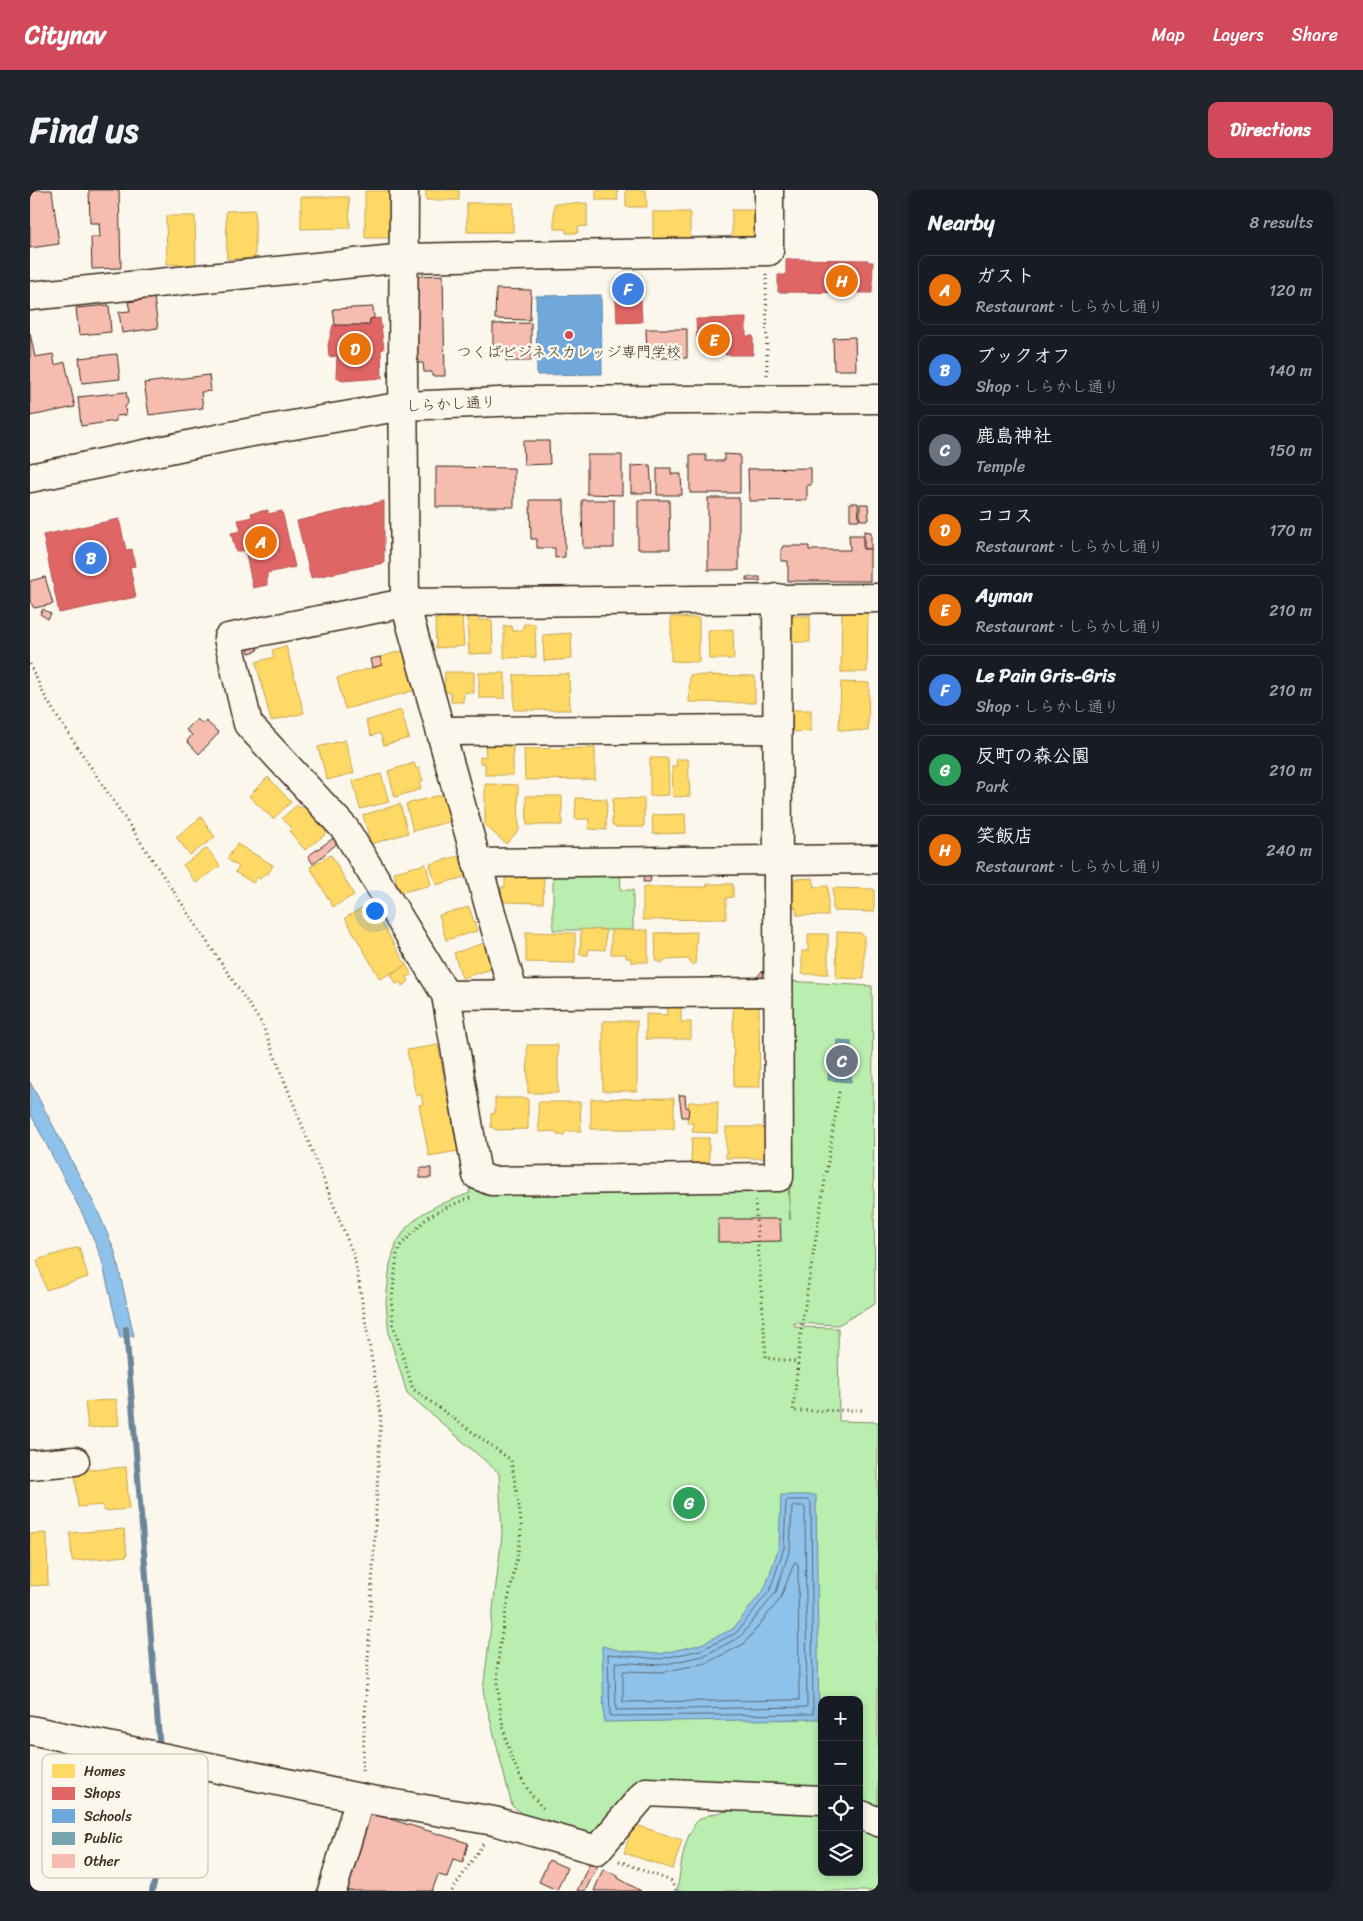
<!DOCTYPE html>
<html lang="en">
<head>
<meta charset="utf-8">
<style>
  body { margin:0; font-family:Sriracha,"Klee One",sans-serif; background:#20242c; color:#f1f3f6 }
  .controls { position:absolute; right:15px; bottom:15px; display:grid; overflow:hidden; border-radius:10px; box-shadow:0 2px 8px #0003 }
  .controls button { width:45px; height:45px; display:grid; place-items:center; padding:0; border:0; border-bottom:1px solid #363941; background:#171b24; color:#f1f3f6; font:25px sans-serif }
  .you { position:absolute; left:344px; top:720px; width:18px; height:18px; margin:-12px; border:4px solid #fff; border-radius:50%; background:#1a73e8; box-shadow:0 0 0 8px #1a73e833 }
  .badge { display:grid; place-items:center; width:32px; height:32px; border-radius:50%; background:#d1495b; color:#fff; font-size:16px; font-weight:700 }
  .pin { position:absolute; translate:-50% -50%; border:2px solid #fff; box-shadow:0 1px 5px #0006 }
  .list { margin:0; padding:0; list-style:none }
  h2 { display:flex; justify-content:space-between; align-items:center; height:65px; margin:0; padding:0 20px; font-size:21px }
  h2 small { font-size:16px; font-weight:400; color:#9ea1a6 }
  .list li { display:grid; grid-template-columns:32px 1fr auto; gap:15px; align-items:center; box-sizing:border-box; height:70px; margin:0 10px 10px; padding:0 10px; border:1px solid #363941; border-radius:10px }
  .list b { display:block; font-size:19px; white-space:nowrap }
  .list p { margin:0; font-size:16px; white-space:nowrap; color:#9ea1a6 }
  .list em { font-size:16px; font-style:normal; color:#9ea1a6 }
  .icon { flex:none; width:28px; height:28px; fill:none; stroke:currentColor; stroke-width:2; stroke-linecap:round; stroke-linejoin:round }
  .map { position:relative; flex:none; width:848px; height:1701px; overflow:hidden; border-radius:10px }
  header { display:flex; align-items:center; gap:30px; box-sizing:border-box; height:70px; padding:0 25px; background:#d1495b; color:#fff }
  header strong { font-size:24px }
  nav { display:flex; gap:28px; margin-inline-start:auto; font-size:18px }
  .intro { display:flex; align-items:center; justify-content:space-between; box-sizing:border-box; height:120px; padding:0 30px }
  h1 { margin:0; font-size:35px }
  .button { padding:12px 22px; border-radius:10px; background:#d1495b; color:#fff; font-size:18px; font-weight:700 }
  main { display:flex; gap:30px; padding:0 30px }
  aside { flex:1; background:#171b24; border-radius:10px; box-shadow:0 2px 8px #0003 }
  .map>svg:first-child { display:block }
  .green { fill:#b9eeaf; stroke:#7a8c66 }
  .water { fill:#8ec2eb; stroke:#6d8599 }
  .homes { fill:#ffd966; stroke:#c4a450 }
  .shops { fill:#e06666; stroke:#ae5450 }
  .schools { fill:#6fa8dc; stroke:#5f82a3 }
  .public { fill:#76a5af; stroke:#648084 }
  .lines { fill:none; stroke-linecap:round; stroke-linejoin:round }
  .shore { stroke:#5c6770; stroke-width:1 }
  .stream { stroke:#6d8599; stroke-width:6 }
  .building { fill:#f6bcaf; stroke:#3b2a1e }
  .minor-casing { stroke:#3b2a1e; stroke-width:31 }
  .path { stroke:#3b2a1e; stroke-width:3; stroke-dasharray:1 4; stroke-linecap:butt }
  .minor { stroke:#fbf7ec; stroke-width:28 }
  .poi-dot { fill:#d1495b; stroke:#fbf7ec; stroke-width:2 }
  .labels { text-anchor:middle; stroke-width:5; stroke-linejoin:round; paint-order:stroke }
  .poi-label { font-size:15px; fill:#3b2a1e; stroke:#fbf7ec }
  .street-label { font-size:15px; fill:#3b2a1e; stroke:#fbf7ec }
  .key { fill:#fbf7ec; stroke:#c1baae; stroke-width:1 }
  .key-label { font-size:14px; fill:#3b2a1e }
</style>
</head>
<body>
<header>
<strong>Citynav</strong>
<nav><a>Map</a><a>Layers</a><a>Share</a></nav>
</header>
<div class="intro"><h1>Find us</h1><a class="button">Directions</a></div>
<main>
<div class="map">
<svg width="848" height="1701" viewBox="0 0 848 1701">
  <rect width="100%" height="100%" fill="#fbf7ec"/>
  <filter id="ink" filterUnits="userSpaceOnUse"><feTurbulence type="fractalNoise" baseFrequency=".02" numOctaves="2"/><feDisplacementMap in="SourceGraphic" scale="10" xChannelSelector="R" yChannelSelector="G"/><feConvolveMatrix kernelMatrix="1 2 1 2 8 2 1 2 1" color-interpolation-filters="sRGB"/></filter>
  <g filter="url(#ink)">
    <!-- green -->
    <g class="green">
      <path d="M523,683H590L591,700H603V740H523Z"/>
      <path d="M757,791L842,796L845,1114L808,1135L764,1133L765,1137L808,1138L809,1231L848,1232V1615L829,1609V1510H792V1598L608,1597L559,1645L497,1626L482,1616L453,1501L472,1345L469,1283L377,1203L359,1145L356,1112L360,1074L367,1052L377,1037L392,1024L408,1015L440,1003L439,999L758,997L760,1030Z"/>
      <path d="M774,1618L792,1621V1682H829V1627L848,1630V1701H647C651,1679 652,1653 665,1634C677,1615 751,1619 774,1618Z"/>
    </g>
    <!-- water -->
    <g class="water">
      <path d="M0,892L67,1019L85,1062L104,1146L90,1148L71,1067L53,1025L0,923Z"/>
      <path d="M751,1305H786L789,1529L574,1532L572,1456L592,1461L629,1464L669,1455L703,1439L735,1398L749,1357Z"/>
    </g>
    <!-- homes -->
    <g class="homes">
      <rect x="396" y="0" width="33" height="10"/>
      <path d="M566,0H587L588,10H566Z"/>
      <path d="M596,0H616L617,17H596Z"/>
      <path d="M335,1H362L363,48H335Z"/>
      <path d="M271,7H319L320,38L271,39Z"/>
      <rect x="437" y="13" width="46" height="29"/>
      <path d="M557,13V36L548,37V43H536V39H524V14Z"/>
      <path d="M225,20V68L197,69L196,21Z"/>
      <rect x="702" y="20" width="23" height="29"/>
      <rect x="623" y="22" width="37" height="30"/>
      <path d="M136,26H165L166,75L137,74Z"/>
      <path d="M812,418L838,419L837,482H811Z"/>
      <rect x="758" y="426" width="22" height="26"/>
      <path d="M437,427H448V430H462L463,463L439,464Z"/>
      <path d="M641,427L669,428V472L641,471Z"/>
      <path d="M432,428L434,456L406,458L405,429Z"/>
      <path d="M494,434H505L506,467L474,468V436H482L483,441L492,440Z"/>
      <path d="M703,439L704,469H679L678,440Z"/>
      <path d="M541,443L542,469L514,471L513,445Z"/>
      <path d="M256,456L274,523L241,531L226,472L244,467L242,460Z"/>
      <path d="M375,460L386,500L315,519L307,488L352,475L350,467Z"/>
      <path d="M415,482H444V503L434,502L433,512H421V503L414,502Z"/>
      <rect x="449" y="483" width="26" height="25"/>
      <path d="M539,484L540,520H484V485Z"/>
      <path d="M660,485L725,486V513L659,512Z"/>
      <path d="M811,492L839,493L838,541L809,540Z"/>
      <path d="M371,520L379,548L354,555L350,543L341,546L336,531Z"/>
      <path d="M758,520H781V541L758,542Z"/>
      <path d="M315,550L324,583L297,590L288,557Z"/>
      <path d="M455,555H483V585H455V573H450V567L456,566Z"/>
      <path d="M565,558V589L495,590L494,559Z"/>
      <path d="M620,568H638L639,605L620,606Z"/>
      <path d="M646,569H658L660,606L643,607L642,576H647Z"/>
      <path d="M384,573L386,579L389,578L393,591L389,592L391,599L365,607L358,581Z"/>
      <path d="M351,584L359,612L330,619L323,591Z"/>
      <path d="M238,587L261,612L243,629L219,606Z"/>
      <path d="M455,594L488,595L489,640L476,654L455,635Z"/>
      <path d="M414,604L422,631L383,641L376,614Z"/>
      <path d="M496,606H532V635H497Z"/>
      <path d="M546,608L577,609L576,640L558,639L559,629H545Z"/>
      <path d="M583,608L614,609V637H586L582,634Z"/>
      <path d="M370,614L378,643L341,654L333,625Z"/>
      <path d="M267,615L270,618L274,616L297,643L275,660L259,641L262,639L252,628Z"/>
      <path d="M655,624L656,643L623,644L622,625Z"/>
      <path d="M171,627L185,647L160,665L146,647Z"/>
      <path d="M207,654L243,675L238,684L235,683L230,689L227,687L223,693L205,682L209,677L197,669Z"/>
      <path d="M177,658L190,676L166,693L153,675Z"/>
      <path d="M301,665L324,705L303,717L280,677Z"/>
      <path d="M432,665L438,686L406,695L400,674Z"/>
      <path d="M396,674L401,695L369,703L364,682Z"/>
      <path d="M514,685L513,713L476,712L471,709V697H475V687Z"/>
      <path d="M783,688L785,697L798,696V726L767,725L766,718L763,717L764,689Z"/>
      <path d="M677,694H703V707L696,708V729L613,730V697H677Z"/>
      <path d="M803,698L844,699V722L803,721Z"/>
      <path d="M340,713L376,775L350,789L315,728Z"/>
      <path d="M439,717L447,741L416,750L409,725Z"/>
      <path d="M551,739L576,740L575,760L559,759L558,765H550Z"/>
      <path d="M581,740H618V772H601V768H596V764H581Z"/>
      <path d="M496,742L545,743V773L496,772Z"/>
      <path d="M667,742L665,774H661L659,769L634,770L632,773L626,771L625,743Z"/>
      <path d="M807,742L831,743L832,745L834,746V789L806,788Z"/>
      <path d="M778,744H798V784H772V761H778Z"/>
      <path d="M454,753L462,779L432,788L424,763Z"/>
      <path d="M376,775L382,785L377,787L379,791L372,796L370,792L366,794L361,784Z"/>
      <path d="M703,816H729L730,897H704Z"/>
      <path d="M637,817H651V832H661V849H616V824L637,825Z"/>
      <rect x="573" y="831" width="34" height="70"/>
      <path d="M408,855L428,961L399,966L389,915L393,914L391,904L386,906L377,860Z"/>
      <path d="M497,855H528V903H498Z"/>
      <path d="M465,908H498V939L467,940L461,937V924L465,923Z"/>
      <path d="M644,908V939H561V909Z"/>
      <path d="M508,912H550L551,941H536L534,945H527L525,941L509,942Z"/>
      <path d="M659,912H688L687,943L662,942L663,933H657Z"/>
      <rect x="696" y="937" width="40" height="31"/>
      <path d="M662,948H679V973H661Z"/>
      <path d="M49,1057L58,1087L16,1100L7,1070Z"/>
      <path d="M86,1209L89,1235L58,1238L55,1212Z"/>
      <path d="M96,1277L99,1319L73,1321V1315L48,1317L45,1281Z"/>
      <path d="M94,1339L97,1366L42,1371L40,1343Z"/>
      <path d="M17,1343L18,1395L0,1396V1344Z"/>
      <path d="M603,1634L652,1650L643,1679L594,1663Z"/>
    </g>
    <!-- shops -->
    <g class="shops">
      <path d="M756,69L838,70V72H843L842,103L748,102V85H756Z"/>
      <path d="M610,89L612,132L587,133L585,90Z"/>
      <path d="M350,128L354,159L351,160L352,188L312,191L306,186L307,166L299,167L298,155L303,135H339L340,129Z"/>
      <path d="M716,128V146H723V165H695V159H672V149H667L666,129Z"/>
      <path d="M354,311V373L281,388L267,331Z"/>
      <path d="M238,320V324L252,321L265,377L237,383V395L223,398L215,360L206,362L201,343L211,341L208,330L222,327L221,323Z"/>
      <path d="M89,329L96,360L102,359L105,376L100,377L106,407L29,423L13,345Z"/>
    </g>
    <!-- schools -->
    <path class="schools" d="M571,105L572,184L507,185L506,106Z"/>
    <!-- public -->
    <path class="public" d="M807,850L821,851V892L798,890L799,871H805Z"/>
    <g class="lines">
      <!-- shore -->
      <g class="shore">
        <path d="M758,1310H779L781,1312L783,1524L580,1526L578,1464L630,1469L671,1460L706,1443L740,1400L754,1358L756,1312Z"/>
        <path d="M764,1316H773L775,1318L777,1517L586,1520L585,1472L631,1475L673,1466L710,1447L746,1402L760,1359L762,1318Z"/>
        <path d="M765,1372L768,1374L769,1510L593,1512V1481L633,1482L676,1473L714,1454L750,1409Z"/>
      </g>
      <!-- stream -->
      <g class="stream">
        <path d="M96,1139L130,1560"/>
        <path d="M122,1701L131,1667L130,1573"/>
      </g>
    </g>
    <!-- building -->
    <g class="building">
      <path d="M0,0H22L29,54L0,58Z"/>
      <path d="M59,0H89L91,78L62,79L61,47H70L69,33H60Z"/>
      <path d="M413,85L415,186H402V182H394L393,173H387L386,86Z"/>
      <path d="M466,99L501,100L500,130L465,129Z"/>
      <path d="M124,108L128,138L92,143L89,122L100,121L98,112Z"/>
      <path d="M79,115L81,142L49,145L46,118Z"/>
      <path d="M343,117L344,128L340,129L339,135H305L303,119Z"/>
      <path d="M501,133V171H476V161H463V134Z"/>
      <path d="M616,139H657V168H617Z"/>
      <path d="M0,143L5,167L23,164L25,175L35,172L45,217L0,226Z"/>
      <path d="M825,147L826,180H804L803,148Z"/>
      <path d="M87,164L90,189L52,193L49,168Z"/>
      <path d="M179,185L181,201L171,202L173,218L119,225L114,193Z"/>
      <path d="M96,202L98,213L95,217L96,225L86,226V231L51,236L48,207Z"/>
      <path d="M493,251H519L520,274L494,275Z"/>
      <path d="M694,264L710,265V303H660V265H676V271H694Z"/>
      <path d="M557,265H592V305L557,304Z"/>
      <path d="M620,275L622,303H601V276Z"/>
      <path d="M406,277L484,278V317H406Z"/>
      <path d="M627,278H641V284H651L652,305H627Z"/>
      <path d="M781,278V295H777V310L719,311L718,279Z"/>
      <rect x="678" y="308" width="31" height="72"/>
      <path d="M500,310H534L535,367L525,368V358H507V349H501Z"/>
      <path d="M552,310H584V358H553Z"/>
      <path d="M608,310H639L640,359H608Z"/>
      <path d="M820,313H828L829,330H820Z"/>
      <path d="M830,314H838L839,330H830Z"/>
      <path d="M834,341L841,342V359H834Z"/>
      <path d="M819,345H833V359H840V391H758V371H751V360L753,356H779V360H820Z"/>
      <path d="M15,387L23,414L4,418L0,411V391Z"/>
      <path d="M716,387H730V391H717Z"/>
      <path d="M13,419L21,424L18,429L10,424Z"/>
      <path d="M228,455L227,461L219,463L218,457Z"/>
      <path d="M350,467L352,475L342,478L340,469Z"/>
      <path d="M167,529L173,534L176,531L189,543L169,564L157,551L162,545L156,540Z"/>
      <path d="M305,647L310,651L283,674L278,666Z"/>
      <path d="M614,687H621L620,692H613Z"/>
      <path d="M732,781L736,785L731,791L727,787Z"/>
      <path d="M649,905H655L656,917L659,918L658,927H652Z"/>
      <rect x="390" y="978" width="11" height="10"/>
      <path d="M688,1029H750L751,1051L688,1052Z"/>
      <path d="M337,1622L438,1653L433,1672L423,1669L417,1687L408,1685L402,1701H311Z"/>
      <path d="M519,1670L537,1678L527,1700L509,1692Z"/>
      <path d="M560,1672L568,1675L555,1701H547Z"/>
      <path d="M573,1679L588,1686V1688L611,1701H564Z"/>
    </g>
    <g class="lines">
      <defs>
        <g id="minor">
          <path d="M374,0L373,179L375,413L483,802"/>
          <path d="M0,106L375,68L739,61V0"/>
          <path d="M0,288L211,244L373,216L490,211L848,209"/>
          <path d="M747,408L749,987L461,991L447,985L416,805L315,639L218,534L198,448L375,413L848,408"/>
          <path d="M411,541L747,539"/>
          <path d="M447,673L848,669"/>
          <path d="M416,805L748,802"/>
          <path d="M0,1275L45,1271"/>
          <path d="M0,1540L330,1608L464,1631L567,1660L616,1602L792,1610"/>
          <path d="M829,1624L848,1632"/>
          <path d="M302,1701L330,1608"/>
        </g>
      </defs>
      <!-- minor casing -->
      <use href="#minor" class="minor-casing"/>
      <!-- path -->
      <g class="path">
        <path d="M736,84L737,185"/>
        <path d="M0,474L13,503L28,528L232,834L325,1069L351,1225L332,1584"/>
        <path d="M809,902L771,1141L763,1221L835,1220"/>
        <path d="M440,1008L419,1016L398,1027L371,1055L367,1064L362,1109L363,1134L383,1199L481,1270C484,1290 492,1324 491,1342C486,1382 474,1422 469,1462C464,1513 476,1582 513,1618"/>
        <path d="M725,1011L736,1168L768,1172"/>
        <path d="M589,1671L641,1691L646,1701"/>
        <path d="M422,1701L453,1654"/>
      </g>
      <!-- minor -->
      <use href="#minor" class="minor"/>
    </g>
  </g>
  <!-- markers -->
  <circle class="poi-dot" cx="539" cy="145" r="5"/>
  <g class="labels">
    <!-- poi labels -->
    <g class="poi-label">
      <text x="539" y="167">つくばビジネスカレッジ専門学校</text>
    </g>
    <!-- street labels -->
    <g class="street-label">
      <text transform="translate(421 214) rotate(-3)" y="5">しらかし通り</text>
    </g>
  </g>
  <!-- legend -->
  <rect x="12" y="1564" width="166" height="124" rx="8" class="key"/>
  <rect x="22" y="1574" width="23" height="14" fill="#ffd966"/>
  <rect x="22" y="1597" width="23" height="13" fill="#e06666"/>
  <rect x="22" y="1619" width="23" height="14" fill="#6fa8dc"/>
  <rect x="22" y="1642" width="23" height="13" fill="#76a5af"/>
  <rect x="22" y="1664" width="23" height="14" fill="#f6bcaf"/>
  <g class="key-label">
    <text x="54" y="1586">Homes</text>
    <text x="54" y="1608">Shops</text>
    <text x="54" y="1631">Schools</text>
    <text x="54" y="1653">Public</text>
    <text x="54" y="1676">Other</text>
  </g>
</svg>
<div class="controls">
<button>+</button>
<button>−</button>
<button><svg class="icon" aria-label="locate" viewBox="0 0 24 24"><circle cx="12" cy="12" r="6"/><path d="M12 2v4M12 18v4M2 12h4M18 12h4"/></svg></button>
<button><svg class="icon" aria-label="layers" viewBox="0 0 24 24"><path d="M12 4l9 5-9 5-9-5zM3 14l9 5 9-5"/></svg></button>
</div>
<div class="you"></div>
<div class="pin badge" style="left:231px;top:352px;background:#e8710a">A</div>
<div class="pin badge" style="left:61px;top:368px;background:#3f7fe0">B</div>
<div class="pin badge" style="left:812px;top:871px;background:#6b7280">C</div>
<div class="pin badge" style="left:325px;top:159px;background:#e8710a">D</div>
<div class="pin badge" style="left:684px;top:150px;background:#e8710a">E</div>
<div class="pin badge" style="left:598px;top:99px;background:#3f7fe0">F</div>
<div class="pin badge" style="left:659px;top:1313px;background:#2e9e5b">G</div>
<div class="pin badge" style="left:812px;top:91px;background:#e8710a">H</div>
</div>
<aside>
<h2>Nearby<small>8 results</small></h2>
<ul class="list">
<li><span class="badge" style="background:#e8710a">A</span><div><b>ガスト</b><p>Restaurant · しらかし通り</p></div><em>120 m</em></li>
<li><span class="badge" style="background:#3f7fe0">B</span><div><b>ブックオフ</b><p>Shop · しらかし通り</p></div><em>140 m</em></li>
<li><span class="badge" style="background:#6b7280">C</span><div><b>鹿島神社</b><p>Temple</p></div><em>150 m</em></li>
<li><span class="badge" style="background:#e8710a">D</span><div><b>ココス</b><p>Restaurant · しらかし通り</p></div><em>170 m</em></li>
<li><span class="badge" style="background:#e8710a">E</span><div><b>Ayman</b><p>Restaurant · しらかし通り</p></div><em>210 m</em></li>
<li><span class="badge" style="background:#3f7fe0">F</span><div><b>Le Pain Gris-Gris</b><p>Shop · しらかし通り</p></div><em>210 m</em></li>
<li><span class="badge" style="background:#2e9e5b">G</span><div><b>反町の森公園</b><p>Park</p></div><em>210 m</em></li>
<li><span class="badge" style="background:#e8710a">H</span><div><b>笑飯店</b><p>Restaurant · しらかし通り</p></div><em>240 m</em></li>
</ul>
</aside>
</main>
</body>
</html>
